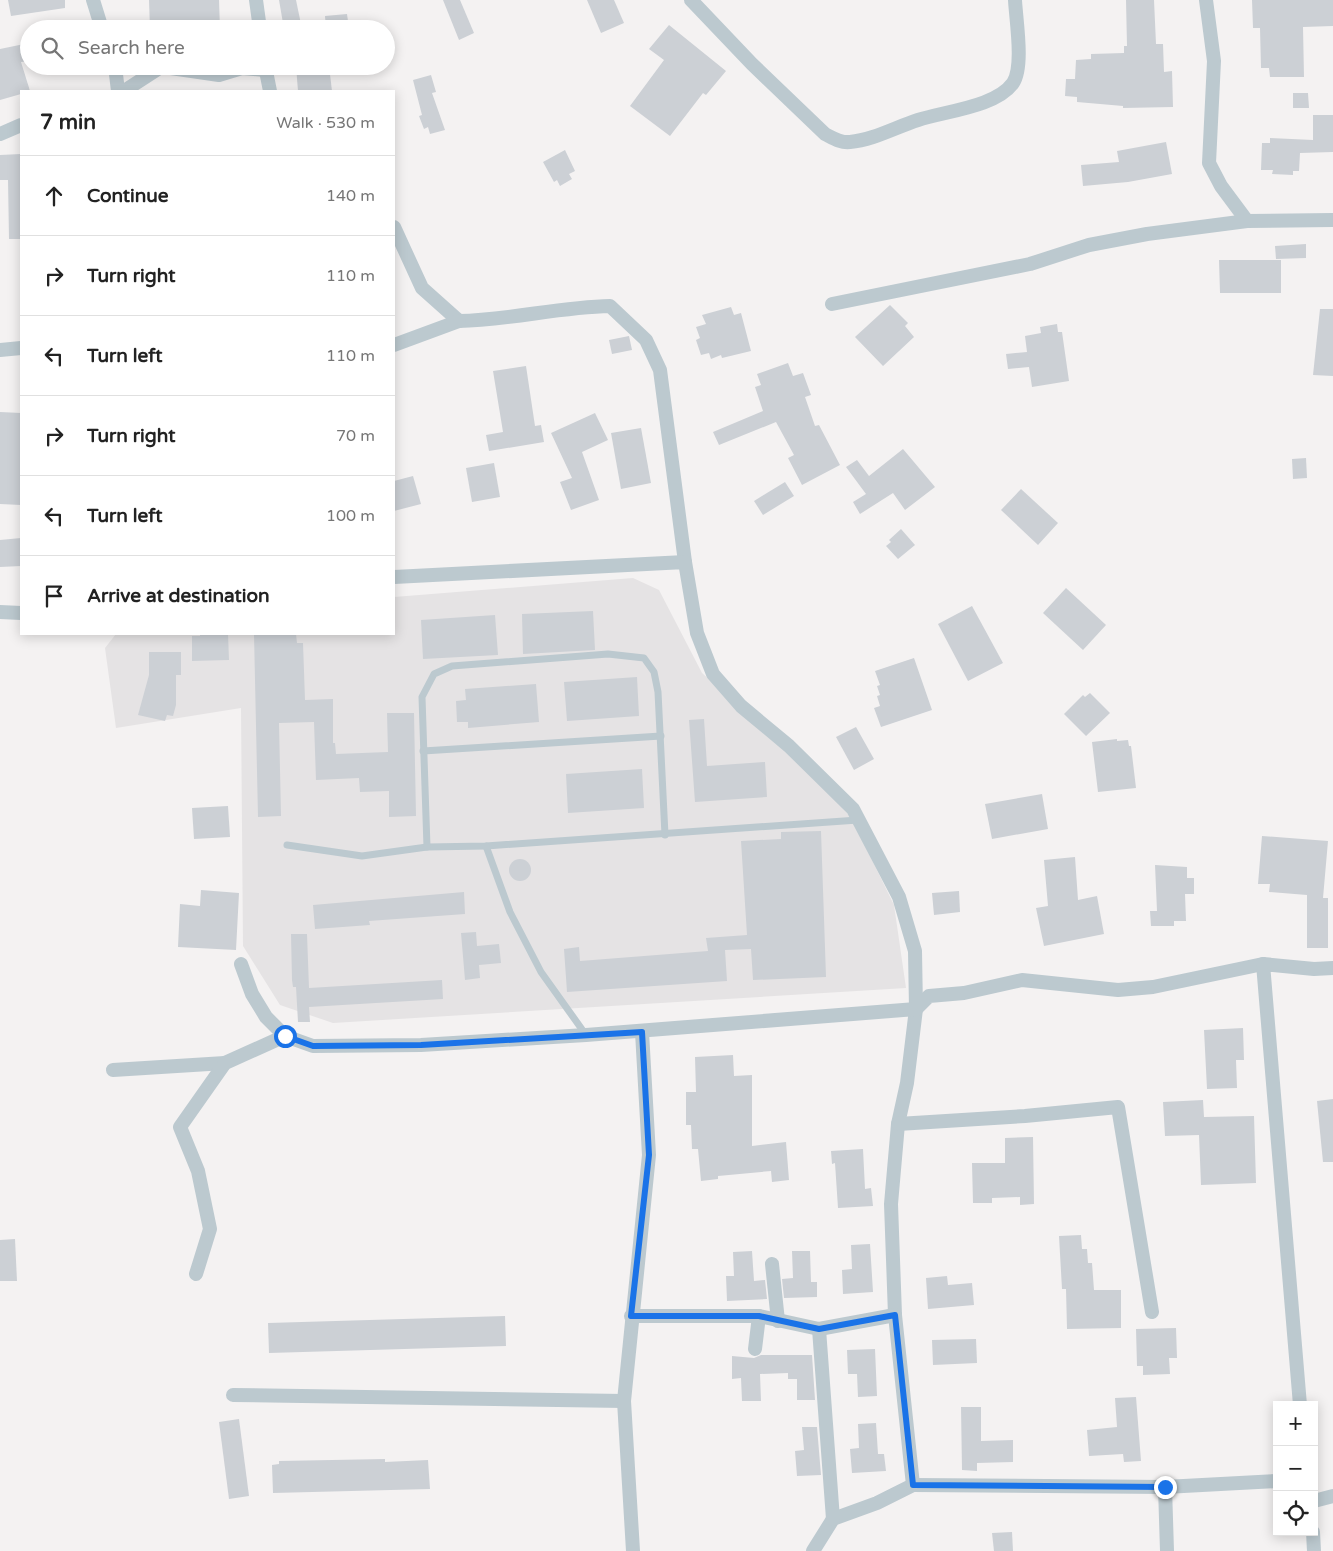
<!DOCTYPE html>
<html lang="en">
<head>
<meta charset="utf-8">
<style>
  body { margin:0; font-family:"Varela Round",sans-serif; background:#f6f6f6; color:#222 }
  .controls { position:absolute; right:15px; bottom:15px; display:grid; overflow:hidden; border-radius:0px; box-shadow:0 2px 12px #0003 }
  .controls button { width:45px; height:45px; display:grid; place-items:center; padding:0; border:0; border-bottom:1px solid #e0e0e0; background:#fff; color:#222; font:25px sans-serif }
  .stop { position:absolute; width:15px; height:15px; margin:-11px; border:4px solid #1a73e8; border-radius:50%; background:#fff }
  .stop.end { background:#1a73e8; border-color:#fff; box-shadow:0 1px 5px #0008 }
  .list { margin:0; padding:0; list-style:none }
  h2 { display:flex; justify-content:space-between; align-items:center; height:65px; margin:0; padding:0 20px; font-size:21px }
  h2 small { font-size:16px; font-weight:400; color:#767676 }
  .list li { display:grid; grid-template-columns:32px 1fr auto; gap:15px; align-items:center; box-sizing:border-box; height:80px; padding:0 20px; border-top:1px solid #e0e0e0 }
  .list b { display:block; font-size:19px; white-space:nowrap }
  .list em { font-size:16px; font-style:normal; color:#767676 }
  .icon { flex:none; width:28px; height:28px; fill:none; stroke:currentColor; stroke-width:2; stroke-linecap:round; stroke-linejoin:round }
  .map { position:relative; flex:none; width:1333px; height:1551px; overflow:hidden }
  .search { position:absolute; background:#fff; box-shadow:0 2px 12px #0003; left:20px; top:20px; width:375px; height:55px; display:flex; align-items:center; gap:12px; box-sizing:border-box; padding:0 18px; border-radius:28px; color:#767676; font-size:19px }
  .panel { position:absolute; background:#fff; box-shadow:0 2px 12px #0003; left:20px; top:90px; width:375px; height:545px; border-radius:0px }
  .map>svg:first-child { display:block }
  .education { fill:#e5e3e4 }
  .building { fill:#ccd0d5 }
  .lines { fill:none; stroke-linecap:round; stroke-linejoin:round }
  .service { stroke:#bcc9cf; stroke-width:7 }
  .minor { stroke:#bcc9cf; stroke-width:14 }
  .route { stroke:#1a73e8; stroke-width:6 }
</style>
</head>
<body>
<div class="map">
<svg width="1333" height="1551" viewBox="0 0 1333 1551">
  <rect width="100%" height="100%" fill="#f4f2f2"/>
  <!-- education -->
  <path class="education" d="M633,578L659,590L702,673L827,785L853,821L894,905L906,988L333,1023L280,1005L243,946L241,708L116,728L105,648L116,634H394V597Z"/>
  <!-- building -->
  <g class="building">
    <path d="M8,0H65V8L11,16Z"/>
    <path d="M149,0H219L220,29H150Z"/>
    <path d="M279,0H296L302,29H284Z"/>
    <path d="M443,0H460L474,33L459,40Z"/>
    <path d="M587,0H614L624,23L601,33Z"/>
    <path d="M1126,0H1154L1156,44H1163L1164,72L1172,71L1173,107L1123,108V106L1077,102V97L1065,96L1066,79H1075L1076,60L1091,59V54L1124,53V46H1127Z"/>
    <path d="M1252,0H1333V26L1303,27L1304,77H1270L1269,68H1261L1260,28H1253Z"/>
    <path d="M347,14L349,29H326L325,16Z"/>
    <path d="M669,25L726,71L706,95L703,93L670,136L630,106L664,60L649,49Z"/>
    <path d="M29,43V61L21,62L30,91H21V94L0,100V49Z"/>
    <path d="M296,66H329L332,91H298Z"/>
    <path d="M431,75L436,92L432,93L445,130L430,134L428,127L424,129L419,116L422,115L413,80Z"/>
    <path d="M1293,93H1308L1309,108H1293Z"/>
    <path d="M1313,115H1333V152L1300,153L1299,171H1293V175L1272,174L1273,170H1261L1262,143H1270V138L1313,140Z"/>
    <path d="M1166,142L1172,174L1128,182L1083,186L1081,165L1119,162L1117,151Z"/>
    <path d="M565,150L575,171L569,174L572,179L560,186L557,180L554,182L543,162Z"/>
    <path d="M21,154V239H9L8,180H0V155Z"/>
    <path d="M1306,244V258L1276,259L1275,246Z"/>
    <path d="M1219,260H1281V293H1220Z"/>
    <path d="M890,305L908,323L905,326L914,337L883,366L855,337Z"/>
    <path d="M731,307L734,315L741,313L751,351L722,358L721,355L711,359L709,353L701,355L696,340L700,338L696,327L706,324L702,315Z"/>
    <path d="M1320,309H1333V376L1313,375Z"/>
    <path d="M1057,324L1058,332H1062L1069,381L1032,387L1029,367L1008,369L1006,354L1027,352L1025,336L1041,333L1040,327Z"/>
    <path d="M629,336L632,350L612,354L609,340Z"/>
    <path d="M788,363L793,376L803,373L811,395L805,397L815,426L819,425L840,465L802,485L788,458L794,455L776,422L719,445L713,432L763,411L755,387L761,385L757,374Z"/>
    <path d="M526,366L535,426L541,425L544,442L489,451L486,435L503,432L493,371Z"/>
    <path d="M0,412L21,413V505L0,504Z"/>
    <path d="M595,413L608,440L582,452L599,500L571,510L560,482L572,478L551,433Z"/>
    <path d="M641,428L651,483L621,489L611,433Z"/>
    <path d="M903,449L935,487L905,510L893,493L860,514L853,502L866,494L846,467L857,460L869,476Z"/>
    <path d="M1306,458L1307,478L1293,479L1292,459Z"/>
    <path d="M494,463L500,497L472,502L466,468Z"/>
    <path d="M413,476L421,504L394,511V481Z"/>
    <path d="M785,482L794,496L763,515L754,501Z"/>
    <path d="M1021,489L1058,523L1038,545L1001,510Z"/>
    <path d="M901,529L915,545L898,559L886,546L891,542L889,540Z"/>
    <path d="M21,538V566L0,567V540Z"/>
    <path d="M1066,588L1106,625L1083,650L1043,613Z"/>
    <path d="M972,606L1003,663L968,681L938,624Z"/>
    <path d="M593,611L595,650L523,654L522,614Z"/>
    <path d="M495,615L498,655L423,659L421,620Z"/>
    <path d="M200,634H228L229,660L192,661V636H200Z"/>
    <path d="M254,634H296L297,643H303L305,700L333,699V743H335L336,754L388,752L387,713H414L416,816L389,817V791L360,792L359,778L316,780L314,722L279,723L281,816L258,817Z"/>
    <path d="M149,652H181V675H176V705L173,716L167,715L165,721L138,715L149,675Z"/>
    <path d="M914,658L932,710L881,727L874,708L880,706L877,696L880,695L877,686L880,685L875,671Z"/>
    <path d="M637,677L639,716L567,721L564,682Z"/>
    <path d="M536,684L539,722L468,728V722H457L456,701L466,700L465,689Z"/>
    <path d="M1090,693L1110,713L1086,736L1064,714L1083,695L1085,697Z"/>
    <path d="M704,719L707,766L765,762L767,797L695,802L689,720Z"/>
    <path d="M856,727L874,759L854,770L836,737Z"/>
    <path d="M1117,739V741L1128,740L1129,746H1131L1136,788L1098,792L1092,742Z"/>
    <path d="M642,769L644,808L568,813L566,774Z"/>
    <path d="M1042,794L1048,829L992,839L985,804Z"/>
    <path d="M228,806L230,837L194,839L192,808Z"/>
    <path d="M821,831L826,977L753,980L751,949L725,950L727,981L567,992L564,949L579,947L580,961L708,951L706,938L747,935L741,841L781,839V832Z"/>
    <path d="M1262,836L1328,841L1323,898H1328V948H1307V895L1269,892L1270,884H1258Z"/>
    <path d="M1075,857L1078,900L1097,896L1104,934L1044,946L1036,908L1048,906L1044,860Z"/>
    <circle cx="520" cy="870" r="11"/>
    <path d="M1155,865L1187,867V878H1194V894H1185L1186,921H1174V926H1151L1150,911H1157Z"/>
    <path d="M201,890L239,893L236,950L178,947L180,904L200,906Z"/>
    <path d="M959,891L960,912L934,915L932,893Z"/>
    <path d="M464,892L465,914L369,921L370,925L315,929L313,905Z"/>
    <path d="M476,932L477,946L499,944L501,963L479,965L480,978L465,980L461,933Z"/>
    <path d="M291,934H307L309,988L442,980L443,999L309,1007L310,1022H298L296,987H293L292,980Z"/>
    <path d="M1243,1028L1244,1060H1236L1237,1088L1207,1089L1204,1030Z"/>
    <path d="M733,1055L734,1076L752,1075V1146L786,1142L789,1180L772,1182L771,1171L718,1176V1179L701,1181L698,1149H692L691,1125H686V1092H696L695,1057Z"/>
    <path d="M1333,1099V1162H1323L1317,1101Z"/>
    <path d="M1203,1100L1204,1117L1254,1116L1256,1183L1201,1185L1199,1135L1165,1136L1163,1102Z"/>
    <path d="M1033,1137L1034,1204L1020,1205V1197L992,1198V1203H973L972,1163H1005V1138Z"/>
    <path d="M863,1149L865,1189L871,1188L873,1206L838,1208L835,1163L832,1164L831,1151Z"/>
    <path d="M1081,1235L1082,1249H1087L1088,1263H1092L1094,1290H1121V1328L1067,1329L1066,1289H1062L1059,1236Z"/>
    <path d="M15,1239L17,1281H0V1240Z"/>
    <path d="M870,1244L873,1292L843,1294L842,1270L852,1269L851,1245Z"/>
    <path d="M752,1251L754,1281L765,1280L767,1299L727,1301L726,1276H734L733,1252Z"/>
    <path d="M792,1251H810L811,1282H817V1297L784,1298L782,1279L793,1278Z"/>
    <path d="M947,1276L948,1285L972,1283L974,1305L928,1309L926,1278Z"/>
    <path d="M505,1316L506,1346L269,1353L268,1323Z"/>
    <path d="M1176,1328L1177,1358H1169L1170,1374L1143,1375V1366H1137L1136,1329Z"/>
    <path d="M976,1339L977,1363L933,1365L932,1340Z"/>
    <path d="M875,1349L877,1396L858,1397L857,1374H848L847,1350Z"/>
    <path d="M761,1355H812L815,1400H797V1379H788V1373L760,1374L761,1401H742L741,1378L732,1379V1356L754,1358Z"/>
    <path d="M1136,1397L1141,1461L1124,1462L1123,1454L1089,1456L1087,1430L1117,1427L1115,1398Z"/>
    <path d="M961,1407H981V1441L1013,1440V1462L977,1463V1471L962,1470Z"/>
    <path d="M239,1419L249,1496L229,1499L219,1422Z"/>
    <path d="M876,1423L878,1454H884L886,1471L852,1473L850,1449L859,1448L858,1424Z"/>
    <path d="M802,1427H817L821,1475L797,1476L795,1451L804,1450Z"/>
    <path d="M385,1459V1462L428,1460L430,1489L273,1493L272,1465L279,1464V1461Z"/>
    <path d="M1012,1532L1013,1551H994L992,1533Z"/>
  </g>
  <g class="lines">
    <!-- service -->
    <g class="service">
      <path d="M423,751L661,736"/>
      <path d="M287,845L362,856L427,847L486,846L858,820"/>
      <path d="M486,846L510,912L541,972L586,1035"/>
      <path d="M427,847L422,697L434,674L452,666L608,654L644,658L654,672L658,692L665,835"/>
    </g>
    <!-- minor -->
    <g class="minor">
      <path d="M93,0L102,29"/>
      <path d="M256,0L260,29"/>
      <path d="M691,0L752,64L825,134C833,138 840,143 850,142C873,140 896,127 918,120C945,111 996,107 1013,83C1024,67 1016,20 1015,0"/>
      <path d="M1206,0L1214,61L1209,163L1221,186L1247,221"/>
      <path d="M115,66L118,91"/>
      <path d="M157,66L219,75L242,68L265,70"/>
      <path d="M265,66L270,91"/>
      <path d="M124,91L161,67"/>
      <path d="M0,134L21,125"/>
      <path d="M394,227L422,288L459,321C510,320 559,307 610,306L646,340L660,370L685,562"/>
      <path d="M832,304L1030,264L1089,245L1147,234L1247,221L1333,220"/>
      <path d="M394,345L459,321"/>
      <path d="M0,350L21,348"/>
      <path d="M394,577L685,562L697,633L713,674L741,706L789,746L853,809L899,897L915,951L916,1009L907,1083L898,1124L891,1204L895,1315L913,1485L877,1503L833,1519L813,1551"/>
      <path d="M0,612L21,613"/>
      <path d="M241,964L252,994L266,1017L285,1036L313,1046L421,1045L586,1035L916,1009L929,996L964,993L1022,980L1118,990L1153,987L1263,964"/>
      <path d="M113,1070L225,1063"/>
      <path d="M898,1124L1025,1116L1118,1107L1152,1312"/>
      <path d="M772,1264L778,1321"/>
      <path d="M196,1274L210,1229L198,1171L180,1127L225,1063L285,1036"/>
      <path d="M631,1316H759L819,1329L895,1315"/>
      <path d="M819,1329L833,1519"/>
      <path d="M755,1349L759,1316"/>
      <path d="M233,1395L624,1401"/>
      <path d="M1300,1405L1263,964L1314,969L1333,968"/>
      <path d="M913,1485L1165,1487L1277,1481"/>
      <path d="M1165,1487L1167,1551"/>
      <path d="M1314,1501L1333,1496"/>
      <path d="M1313,1532L1314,1551"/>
      <path d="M633,1551L624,1401L649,1155L642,1032"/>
    </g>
  </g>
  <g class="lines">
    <!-- route -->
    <path class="route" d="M285,1036L313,1046L421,1045L642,1032L649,1155L631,1316H759L819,1329L895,1315L913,1485L1165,1487"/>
  </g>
</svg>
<div class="controls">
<button>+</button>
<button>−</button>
<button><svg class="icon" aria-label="locate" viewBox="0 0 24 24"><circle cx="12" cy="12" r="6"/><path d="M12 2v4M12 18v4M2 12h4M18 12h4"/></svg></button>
</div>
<div class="stop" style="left:285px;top:1036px"></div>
<div class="stop end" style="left:1165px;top:1487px"></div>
<div class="search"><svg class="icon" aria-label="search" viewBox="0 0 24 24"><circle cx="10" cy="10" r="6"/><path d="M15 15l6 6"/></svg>Search here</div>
<section class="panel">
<h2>7 min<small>Walk · 530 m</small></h2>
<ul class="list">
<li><svg class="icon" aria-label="ahead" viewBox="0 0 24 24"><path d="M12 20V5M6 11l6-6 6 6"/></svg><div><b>Continue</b></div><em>140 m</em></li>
<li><svg class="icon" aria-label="right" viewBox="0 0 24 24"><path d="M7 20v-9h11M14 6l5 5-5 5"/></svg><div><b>Turn right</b></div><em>110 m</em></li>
<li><svg class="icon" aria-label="left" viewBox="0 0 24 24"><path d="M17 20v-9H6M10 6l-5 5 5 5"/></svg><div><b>Turn left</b></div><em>110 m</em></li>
<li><svg class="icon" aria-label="right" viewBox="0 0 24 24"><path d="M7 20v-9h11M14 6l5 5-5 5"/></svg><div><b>Turn right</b></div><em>70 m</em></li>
<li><svg class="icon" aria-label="left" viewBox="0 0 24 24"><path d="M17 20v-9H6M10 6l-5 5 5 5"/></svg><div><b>Turn left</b></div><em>100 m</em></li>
<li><svg class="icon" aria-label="arrive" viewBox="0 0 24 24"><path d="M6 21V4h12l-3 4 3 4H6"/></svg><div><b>Arrive at destination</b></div></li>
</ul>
</section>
</div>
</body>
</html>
